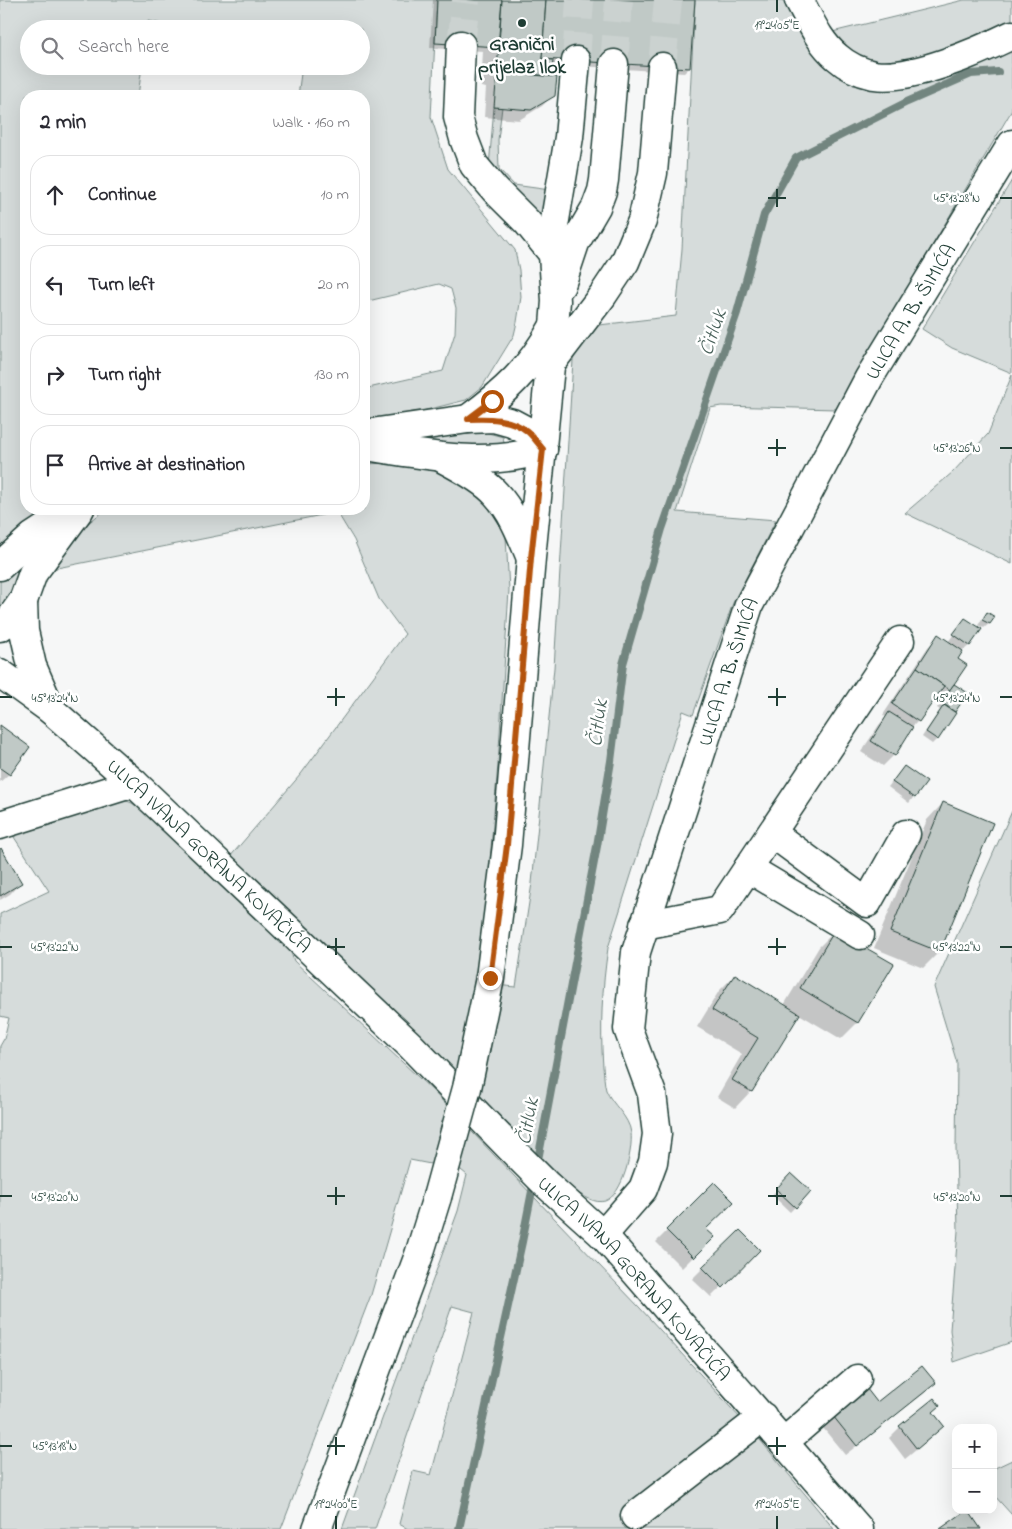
<!DOCTYPE html>
<html lang="en">
<head>
<meta charset="utf-8">
<style>
  body { margin:0; font-family:"Indie Flower",sans-serif; background:#f2f2f3; color:#2b2b33 }
  .controls { position:absolute; right:15px; bottom:15px; display:grid; overflow:hidden; border-radius:10px; box-shadow:0 5px 20px #0002 }
  .controls button { width:45px; height:45px; display:grid; place-items:center; padding:0; border:0; border-bottom:1px solid #e1e1e2; background:#fff; color:#2b2b33; font:25px sans-serif }
  .stop { position:absolute; width:15px; height:15px; margin:-11px; border:4px solid #b45309; border-radius:50%; background:#fff }
  .stop.end { background:#b45309; border-color:#fff; box-shadow:0 1px 5px #0008 }
  .list { margin:0; padding:0; list-style:none }
  h2 { display:flex; justify-content:space-between; align-items:center; height:65px; margin:0; padding:0 20px; font-size:21px }
  h2 small { font-size:16px; font-weight:400; color:#7c7c81 }
  .list li { display:grid; grid-template-columns:32px 1fr auto; gap:15px; align-items:center; box-sizing:border-box; height:80px; margin:0 10px 10px; padding:0 10px; border:1px solid #e1e1e2; border-radius:20px }
  .list b { display:block; font-size:19px; white-space:nowrap }
  .list em { font-size:16px; font-style:normal; color:#7c7c81 }
  .icon { flex:none; width:28px; height:28px; fill:none; stroke:currentColor; stroke-width:2; stroke-linecap:round; stroke-linejoin:round }
  .map { position:relative; flex:none; width:1012px; height:1529px; overflow:hidden }
  .search { position:absolute; background:#fff; box-shadow:0 5px 20px #0002; left:20px; top:20px; width:350px; height:55px; display:flex; align-items:center; gap:12px; box-sizing:border-box; padding:0 18px; border-radius:28px; color:#7c7c81; font-size:19px }
  .panel { position:absolute; background:#fff; box-shadow:0 5px 20px #0002; left:20px; top:90px; width:350px; height:425px; border-radius:20px }
  .map>svg:first-child { display:block }
  .green { fill:#d6dcdb; stroke:#7a8c88 }
  .shadow { fill:#0003 }
  .lines { fill:none; stroke-linecap:round; stroke-linejoin:round }
  .stream { stroke:#72857f; stroke-width:8 }
  .building { fill:#c0c9c6; stroke:#1f3d34 }
  .minor-tunnel { stroke:#cbd2d0; stroke-width:28; stroke-dasharray:28 14; stroke-linecap:butt }
  .major-tunnel { stroke:#cbd2d0; stroke-width:28; stroke-dasharray:28 14; stroke-linecap:butt }
  .minor-casing { stroke:#1f3d34; stroke-width:31 }
  .major-casing { stroke:#1f3d34; stroke-width:31 }
  .minor { stroke:#fff; stroke-width:28 }
  .major { stroke:#fff; stroke-width:28 }
  .major-bridge-casing { stroke:#1f3d34; stroke-width:31; stroke-linecap:butt }
  .major-bridge { stroke:#fff; stroke-width:28 }
  .route { stroke:#b45309; stroke-width:6 }
  .ticks { fill:none; stroke:#1f3d34; stroke-width:2 }
  .poi-dot { fill:#1f3d34; stroke:#fff; stroke-width:2 }
  .labels { text-anchor:middle; stroke-width:5; stroke-linejoin:round; paint-order:stroke }
  .poi-label { font-size:20px; font-weight:bold; fill:#1f3d34; stroke:#fff }
  .street-label { font-size:20px; fill:#1f3d34; stroke:#fff }
  .water-label { font-size:21px; font-style:italic; fill:#49615a; stroke:#fff }
  .ticks-label { font-size:12px; text-anchor:middle; fill:#1f3d34; stroke:#fff; stroke-width:5; stroke-linejoin:round; paint-order:stroke }
</style>
</head>
<body>
<div class="map">
<svg width="1012" height="1529" viewBox="0 0 1012 1529">
  <rect width="100%" height="100%" fill="#f6f7f7"/>
  <filter id="ink" filterUnits="userSpaceOnUse"><feTurbulence type="fractalNoise" baseFrequency=".02" numOctaves="2"/><feDisplacementMap in="SourceGraphic" scale="10" xChannelSelector="R" yChannelSelector="G"/><feConvolveMatrix kernelMatrix="1 2 1 2 8 2 1 2 1" color-interpolation-filters="sRGB"/></filter>
  <g filter="url(#ink)">
    <!-- green -->
    <g class="green">
      <path d="M0,0H437L431,117L448,169L515,250L519,270L521,297L517,322L514,335L482,387L466,400L422,411L364,420V389L443,371L455,333L456,308L451,289L439,284L364,302V96H298L302,66H361V29H186L148,21L147,29H29V66H142L138,96H26V509H51L0,552Z"/>
      <path d="M695,0H787L851,77L853,85L872,88L1012,46V110L836,409L721,406L710,408L677,512L776,520L733,603L693,715L683,711L608,948C602,988 600,1027 603,1067C604,1074 604,1083 606,1090C612,1105 629,1116 631,1133C633,1150 623,1195 605,1201C595,1204 584,1196 576,1192L373,992L229,858L301,774L405,634L379,599L354,540L337,512L52,569L72,536L106,509H364V464L389,463L438,468L465,479L494,511L506,537L509,590L498,764L483,945L474,983L516,987L532,883L554,668L573,360L580,342L599,325L676,316L682,249Z"/>
      <path d="M964,0H1012V23L960,49L879,65L858,58L828,33Z"/>
      <path d="M494,107H502L498,140L499,169L514,185L550,190L541,223L489,167Z"/>
      <path d="M1012,180V373L952,348L922,329Z"/>
      <path d="M1012,375V564L905,513L953,472L988,434Z"/>
      <path d="M477,430L503,437L505,448L412,443L413,437Z"/>
      <path d="M20,559L28,560L0,611V580Z"/>
      <path d="M116,797L132,803L151,817L288,944L294,961L432,1090L640,1308L761,1441L834,1529H408L399,1524L413,1471L431,1475L474,1312L452,1306L375,1529H342L458,1211L467,1175L461,1170L410,1160L371,1295L281,1529H0V1046L4,1039L9,1018L0,1016V914L49,891L12,834Z"/>
      <path d="M1012,811V1342L954,1362L950,1330L958,1231L956,1148L957,1063L934,987Z"/>
      <path d="M1012,1460V1515L993,1494V1469Z"/>
    </g>
    <!-- shadow -->
    <g class="shadow">
      <path d="M433,0H545L540,65H543L547,0H694L689,68L684,73L551,64L550,75L548,77L553,95L542,106L519,120L484,117L486,88L481,87L483,51L430,48Z"/>
      <path d="M987,614L990,623L984,628L978,625Z"/>
      <path d="M965,619L970,645L964,650L963,649L956,659L952,684L966,693L937,739L932,744L922,737L940,710L937,708L948,692L947,691L938,700L934,697L918,721L912,727L894,755L883,766L861,752L879,725L886,717L883,715L928,647L939,636L948,642Z"/>
      <path d="M0,726L9,774L0,782Z"/>
      <path d="M904,767L925,782L909,803L888,787Z"/>
      <path d="M943,803L992,823L939,952L923,968L874,948L927,820Z"/>
      <path d="M0,850L20,883L10,894L0,900Z"/>
      <path d="M835,931L857,1023L841,1039L799,1014L751,1091L735,1108L717,1097L742,1054L697,1027L719,991L735,975L784,1005L819,947Z"/>
      <path d="M792,1174L810,1191L790,1212L772,1195Z"/>
      <path d="M714,1184L705,1229L713,1237L682,1268L656,1242Z"/>
      <path d="M740,1231L759,1250L711,1297L692,1279Z"/>
      <path d="M934,1383L923,1394L845,1455L819,1423L830,1412L877,1403Z"/>
      <path d="M934,1400L932,1413L943,1426L932,1437L905,1459L889,1438L900,1427Z"/>
    </g>
    <g class="lines">
      <!-- stream -->
      <g class="stream">
        <path d="M537,1165L597,846L611,761L623,664L662,529L737,313L764,215L796,158L907,102L971,74L998,72"/>
        <path d="M459,1529L522,1242L534,1181"/>
      </g>
    </g>
    <!-- building -->
    <g class="building">
      <path d="M437,0H502L498,47L435,43Z"/>
      <path d="M502,0H546L542,59L553,60L552,76L497,72Z"/>
      <path d="M546,0H695L690,68L542,59Z"/>
      <path d="M497,72L557,77L555,96L531,110L494,107Z"/>
      <path d="M987,612L995,617L990,624L982,620Z"/>
      <path d="M965,618L982,629L970,646L953,634Z"/>
      <path d="M938,634L963,651L958,659L967,665L950,690L917,667Z"/>
      <path d="M917,667L944,686L919,722L892,704Z"/>
      <path d="M954,684L968,693L955,712L941,702Z"/>
      <path d="M944,705L956,713L938,740L926,732Z"/>
      <path d="M889,712L913,727L895,756L871,741Z"/>
      <path d="M0,725L30,747L10,775L0,768Z"/>
      <path d="M904,766L927,782L915,798L892,782Z"/>
      <path d="M943,802L993,823L940,952L890,932Z"/>
      <path d="M1,848L22,883L0,896V849Z"/>
      <path d="M835,930L894,964L858,1023L800,988Z"/>
      <path d="M735,974L800,1014L752,1092L732,1080L758,1038L712,1010Z"/>
      <path d="M791,1173L811,1191L796,1208L776,1189Z"/>
      <path d="M714,1182L734,1202L706,1229L715,1237L694,1258L666,1230Z"/>
      <path d="M740,1230L760,1250L723,1288L702,1267Z"/>
      <path d="M922,1366L936,1383L857,1446L829,1411L863,1384L877,1402Z"/>
      <path d="M934,1398L940,1406L933,1412L944,1426L917,1449L899,1426Z"/>
      <path d="M968,1510L981,1529H940L967,1510Z"/>
    </g>
    <g class="lines">
      <!-- minor-tunnel -->
      <g class="minor-tunnel">
        <path d="M461,45L466,0"/>
        <path d="M662,67L668,0"/>
      </g>
      <!-- major-tunnel -->
      <g class="major-tunnel">
        <path d="M576,61L580,0"/>
        <path d="M614,64L619,0"/>
      </g>
      <defs>
        <g id="minor">
          <path d="M799,0C810,20 819,42 837,57C847,66 860,72 874,75C911,81 979,51 1012,35"/>
          <path d="M461,45L458,117L464,139L474,165L495,190L527,222L553,254"/>
          <path d="M551,363L603,295L625,262L642,221L653,173L662,67"/>
          <path id="s1" d="M0,673L51,710L134,783L410,1045L517,1155L546,1184L603,1235L859,1529"/>
          <path d="M0,825L134,783"/>
          <path d="M772,833L867,903L906,834"/>
          <path d="M748,868L860,935"/>
          <path d="M644,925L720,910L900,641"/>
          <path id="s2" d="M603,1235L643,1189L653,1162L657,1134L652,1094L628,1029L636,952L749,605L869,378L1012,144"/>
          <path d="M784,1442L857,1379"/>
          <path d="M635,1516L763,1417"/>
        </g>
        <g id="major">
          <path d="M561,285L575,243L596,207L602,191L604,180L614,64"/>
          <path d="M468,419C505,392 530,369 552,329"/>
          <path d="M364,434L468,419L494,418L512,423L527,431L543,449"/>
          <path d="M364,446C422,454 486,469 543,449"/>
          <path d="M444,459C459,467 484,480 496,494C512,511 521,534 530,556"/>
          <path d="M0,566L32,537L67,514"/>
          <path d="M23,601L24,631L32,666L51,710"/>
          <path d="M0,627L8,622L23,601L33,573L80,509"/>
          <path d="M490,978L507,845L531,558L554,326L556,301L553,254L554,226L569,137L576,61"/>
          <path d="M317,1529L419,1255L437,1197"/>
        </g>
      </defs>
      <!-- minor casing -->
      <use href="#minor" class="minor-casing"/>
      <!-- major casing -->
      <use href="#major" class="major-casing"/>
      <!-- minor -->
      <use href="#minor" class="minor"/>
      <!-- major -->
      <use href="#major" class="major"/>
      <defs>
        <path id="major-bridge" d="M437,1197L467,1088L490,978"/>
      </defs>
      <!-- major-bridge casing -->
      <use href="#major-bridge" class="major-bridge-casing"/>
      <!-- major-bridge -->
      <use href="#major-bridge" class="major-bridge"/>
    </g>
  </g>
  <g class="lines" filter="url(#ink)">
    <!-- route -->
    <path class="route" d="M490,978L507,845L531,558L543,449C538,444 533,436 527,431C510,418 489,418 468,419L492,401"/>
  </g>
  <!-- ticks -->
  <path class="ticks" d="M777,0V12M777,189V207M768,198H786M1000,198H1012M777,439V456M768,448H786M1000,448H1012M336,688V706M777,688V706M0,697H12M327,697H345M768,697H786M1000,697H1012M336,938V955M777,938V955M0,947H12M327,947H345M768,947H786M1000,947H1012M336,1187V1205M777,1187V1205M0,1196H12M327,1196H345M768,1196H786M1000,1196H1012M336,1437V1455M777,1437V1455M0,1446H12M327,1446H345M768,1446H786M336,1516V1529M777,1516V1529"/>
  <!-- markers -->
  <circle class="poi-dot" cx="522" cy="23" r="5"/>
  <g class="labels">
    <!-- poi labels -->
    <g class="poi-label">
      <text x="522" y="50">Granični<tspan x="522" dy="23">prijelaz Ilok</tspan></text>
    </g>
    <!-- street labels -->
    <g class="street-label">
      <text dy="7" stroke="none"><textPath href="#s2" startOffset="1005">ULICA A. B. ŠIMIĆA</textPath></text>
      <text dy="7" stroke="none"><textPath href="#s2" startOffset="600">ULICA A. B. ŠIMIĆA</textPath></text>
      <text dy="7" stroke="none"><textPath href="#s1" startOffset="278">ULICA IVANA GORANA KOVAČIĆA</textPath></text>
      <text dy="7" stroke="none"><textPath href="#s1" startOffset="878">ULICA IVANA GORANA KOVAČIĆA</textPath></text>
    </g>
    <!-- water labels -->
    <g class="water-label">
      <text transform="translate(712 332) rotate(-71)" y="7">Čitluk</text>
      <text transform="translate(597 723) rotate(-82)" y="7">Čitluk</text>
      <text transform="translate(527 1121) rotate(-79)" y="7">Čitluk</text>
    </g>
  </g>
  <g class="ticks-label">
    <text x="777" y="29">19°24'05"E</text>
    <text x="957" y="202">45°13'28"N</text>
    <text x="957" y="452">45°13'26"N</text>
    <text x="55" y="702">45°13'24"N</text>
    <text x="957" y="702">45°13'24"N</text>
    <text x="55" y="951">45°13'22"N</text>
    <text x="957" y="951">45°13'22"N</text>
    <text x="55" y="1201">45°13'20"N</text>
    <text x="957" y="1201">45°13'20"N</text>
    <text x="55" y="1450">45°13'18"N</text>
    <text x="336" y="1508">19°24'00"E</text>
    <text x="777" y="1508">19°24'05"E</text>
  </g>
</svg>
<div class="controls">
<button>+</button>
<button>−</button>
</div>
<div class="stop" style="left:492px;top:401px"></div>
<div class="stop end" style="left:490px;top:978px"></div>
<div class="search"><svg class="icon" aria-label="search" viewBox="0 0 24 24"><circle cx="10" cy="10" r="6"/><path d="M15 15l6 6"/></svg>Search here</div>
<section class="panel">
<h2>2 min<small>Walk · 160 m</small></h2>
<ul class="list">
<li><svg class="icon" aria-label="ahead" viewBox="0 0 24 24"><path d="M12 20V5M6 11l6-6 6 6"/></svg><div><b>Continue</b></div><em>10 m</em></li>
<li><svg class="icon" aria-label="left" viewBox="0 0 24 24"><path d="M17 20v-9H6M10 6l-5 5 5 5"/></svg><div><b>Turn left</b></div><em>20 m</em></li>
<li><svg class="icon" aria-label="right" viewBox="0 0 24 24"><path d="M7 20v-9h11M14 6l5 5-5 5"/></svg><div><b>Turn right</b></div><em>130 m</em></li>
<li><svg class="icon" aria-label="arrive" viewBox="0 0 24 24"><path d="M6 21V4h12l-3 4 3 4H6"/></svg><div><b>Arrive at destination</b></div></li>
</ul>
</section>
</div>
</body>
</html>
